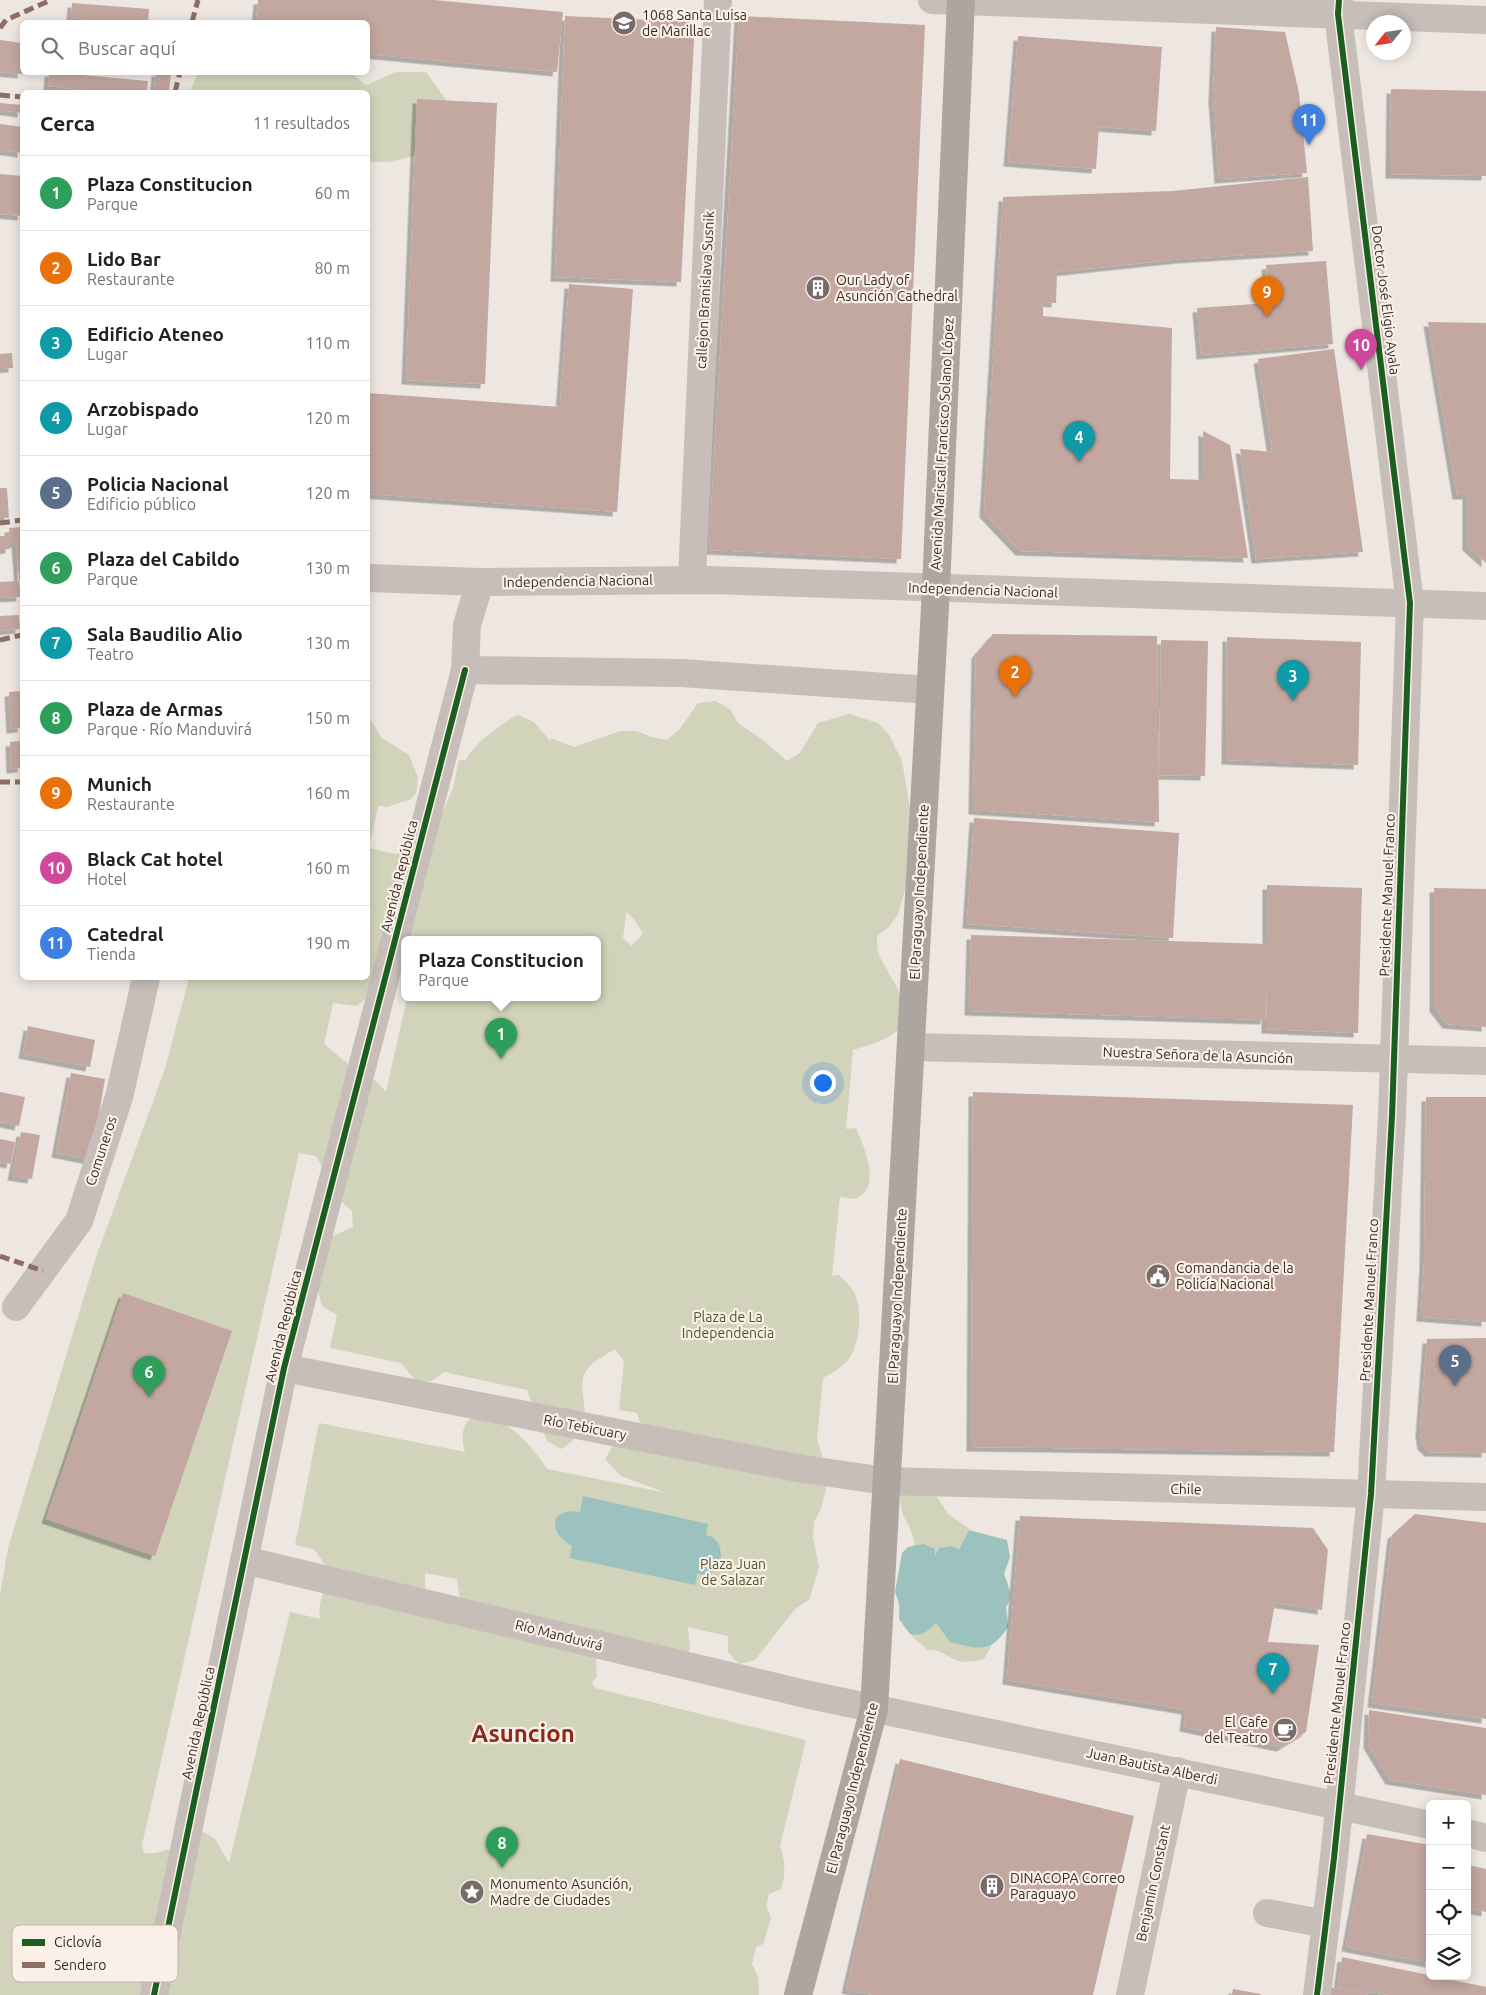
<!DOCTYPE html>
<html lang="es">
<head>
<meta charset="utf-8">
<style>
  body { margin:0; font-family:Ubuntu,sans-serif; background:#f2f2f2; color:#202124 }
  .controls { position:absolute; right:15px; bottom:15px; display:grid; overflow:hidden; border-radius:8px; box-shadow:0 2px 12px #0003 }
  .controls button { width:45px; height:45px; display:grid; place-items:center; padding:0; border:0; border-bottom:1px solid #e0e0e0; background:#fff; color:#202124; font:25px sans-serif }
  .compass { position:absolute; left:1366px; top:15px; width:45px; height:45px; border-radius:50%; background:#fff; box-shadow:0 2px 12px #0003; rotate:240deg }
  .you { position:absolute; left:822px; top:1082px; width:18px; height:18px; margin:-12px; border:4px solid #fff; border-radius:50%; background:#1a73e8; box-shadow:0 0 0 8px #1a73e833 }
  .badge { display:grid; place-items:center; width:32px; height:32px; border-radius:50%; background:#0b8043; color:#fff; font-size:16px; font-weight:700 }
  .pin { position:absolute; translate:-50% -41px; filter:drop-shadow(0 1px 2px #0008) }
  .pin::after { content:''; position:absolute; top:26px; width:18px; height:15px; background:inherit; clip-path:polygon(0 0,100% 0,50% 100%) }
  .popup { position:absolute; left:401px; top:936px; width:200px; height:65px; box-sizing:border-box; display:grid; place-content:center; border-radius:8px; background:#fff; filter:drop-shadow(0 1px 4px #0005); font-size:16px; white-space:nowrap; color:#757577 }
  .popup b { font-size:19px; color:#202124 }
  .popup::after { content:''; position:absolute; left:50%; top:100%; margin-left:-10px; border:10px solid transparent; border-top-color:#fff }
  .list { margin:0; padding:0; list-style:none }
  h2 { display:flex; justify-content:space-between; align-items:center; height:65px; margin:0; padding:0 20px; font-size:21px }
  h2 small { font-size:16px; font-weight:400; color:#757577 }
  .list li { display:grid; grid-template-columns:32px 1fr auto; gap:15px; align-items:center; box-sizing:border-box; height:75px; padding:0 20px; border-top:1px solid #e0e0e0 }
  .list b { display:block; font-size:19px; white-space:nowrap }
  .list p { margin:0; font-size:16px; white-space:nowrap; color:#757577 }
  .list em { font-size:16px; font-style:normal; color:#757577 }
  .icon { flex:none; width:28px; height:28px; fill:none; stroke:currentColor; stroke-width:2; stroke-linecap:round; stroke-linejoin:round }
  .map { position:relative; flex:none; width:1486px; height:1995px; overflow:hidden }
  .search { position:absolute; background:#fff; box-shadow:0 2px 12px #0003; left:20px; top:20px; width:350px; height:55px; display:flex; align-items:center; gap:12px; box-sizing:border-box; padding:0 18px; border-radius:8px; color:#757577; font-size:19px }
  .panel { position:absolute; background:#fff; box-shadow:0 2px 12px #0003; left:20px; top:90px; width:350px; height:890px; border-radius:8px }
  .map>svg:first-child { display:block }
  .green { fill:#d1d3ba; fill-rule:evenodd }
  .water { fill:#9bc2be }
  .building { fill:#c3a7a1; filter:url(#shadow) }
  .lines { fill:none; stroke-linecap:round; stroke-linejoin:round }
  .minor { stroke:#c7beb9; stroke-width:28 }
  .highway { stroke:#aca5a0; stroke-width:28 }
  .quiet { stroke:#8d6e63; stroke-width:5; stroke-dasharray:10 5; stroke-linecap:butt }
  .cycleway-casing { stroke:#fbf0e7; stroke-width:9 }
  .cycleway { stroke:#1b5e20; stroke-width:6 }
  .labels { text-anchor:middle; stroke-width:4.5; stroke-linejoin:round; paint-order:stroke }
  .poi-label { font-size:14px; fill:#382b27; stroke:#fbf0e7; text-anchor:start }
  .street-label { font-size:14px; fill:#382b27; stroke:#fbf0e7 }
  .park-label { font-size:14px; fill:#4c5829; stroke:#fbf0e7 }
  .town-label { font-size:24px; font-weight:bold; fill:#8c2a1b; stroke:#fbf0e7 }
  .key { fill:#fbf0e7; stroke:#c0b5ad; stroke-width:1 }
  .key-label { font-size:14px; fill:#382b27 }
</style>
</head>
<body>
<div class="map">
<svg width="1486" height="1995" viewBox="0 0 1486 1995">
  <defs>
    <filter id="shadow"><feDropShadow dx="-4.5" dy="4.5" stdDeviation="0" flood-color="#0004"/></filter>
  </defs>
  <rect width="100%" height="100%" fill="#ede6e1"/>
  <!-- green -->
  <g class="green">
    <path d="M396,72H426L446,100L442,134L419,155L388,162H368V92H190L198,73H351L366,85Z"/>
    <path d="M715,701L730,709L738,723L763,740L787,761L800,753L818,723L849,714L878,723L889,735L902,761L915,839V855L898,914L889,927L877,936C877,941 877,947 878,952C886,976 923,1011 893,1034C882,1042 865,1046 853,1050L846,1129L856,1128C863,1146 875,1169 867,1189C865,1193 859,1197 855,1199L840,1197L832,1276L839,1275C846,1282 855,1290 857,1300C862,1317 859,1346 848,1360C841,1368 832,1373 823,1378L817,1439L829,1478L821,1508L814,1522L813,1538L819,1567L809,1600L796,1608L755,1660L739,1664L728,1652V1636L688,1627L690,1648L688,1656L588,1646L596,1660L597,1676L592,1682L595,1688L806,1740L780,1846C785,1859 786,1875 781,1889L769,1894L766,1906L771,1918L763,1944L756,1947L752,1964L758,1977L759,1995H0V1595L8,1548L96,1257L165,1069L189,978H368V716L382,738L409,755L418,778L416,793L411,799L388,807L378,806L369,848L395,854L410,850L435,830L453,788L459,760H466C473,744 502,723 518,715L534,722L552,743L550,738L574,747L621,731H637L651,737L667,740L679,730L698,703ZM626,912L634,919L643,934L631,946L623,938ZM405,940H597V998H407L386,1092L376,1081L349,1065L324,1044L333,1003L357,1006L402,967H405ZM299,1153L316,1156L340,1200L352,1211L353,1227L324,1240L318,1290L322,1306L337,1315L330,1348L401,1363L417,1382L432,1381L444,1372L527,1390L547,1441L561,1449C607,1422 568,1391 589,1367C595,1360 607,1354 615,1349L624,1362L619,1410L637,1413L646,1440L614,1444L605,1459L621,1476L667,1493L547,1469C535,1449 510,1422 487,1416C483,1414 476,1416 471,1417C461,1429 461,1438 465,1452L319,1423L295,1545L314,1549C318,1555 323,1560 325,1566C333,1585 314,1601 321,1619L290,1612L229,1863L215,1839L202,1831C183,1843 167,1855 144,1853L142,1845ZM425,1573L457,1579L460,1599L425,1596Z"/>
    <path d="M902,1491L935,1494L948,1514L968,1528L978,1540L995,1639L984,1659C976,1661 967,1663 959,1661C947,1657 942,1649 928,1650C894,1623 893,1608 906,1568C908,1562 913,1553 914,1546C915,1526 894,1512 902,1491Z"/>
  </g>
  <!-- water -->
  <g class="water">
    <path d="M583,1496L708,1524L706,1535C722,1539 721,1550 721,1565C714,1573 708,1576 697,1574L695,1585L570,1558L572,1546C548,1533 549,1507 580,1512Z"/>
    <path d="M969,1530L1007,1540L1010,1557L1004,1574C1008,1585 1014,1596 1006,1607L1008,1627C991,1654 977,1649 950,1642L936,1623C928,1631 922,1637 910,1634L899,1619L900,1606L895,1592L902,1553L908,1547L924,1544L935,1549V1556L939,1548L952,1546L959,1550Z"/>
  </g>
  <!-- building -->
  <g class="building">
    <path d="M258,0H434L563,12L557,72L368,54V22H256Z"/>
    <path d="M72,3L149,9L148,22H104L71,18Z"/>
    <path d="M565,16L695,22L681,282L555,277Z"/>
    <path d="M739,16L925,25L901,559L709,550Z"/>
    <path d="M1216,27L1285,32L1299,93L1307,173L1219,179L1213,98Z"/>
    <path d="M1018,36L1162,47L1156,131L1099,127L1096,169L1008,162Z"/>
    <path d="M0,40L22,43V74L0,72Z"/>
    <path d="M49,72L148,81L147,92H100L48,86Z"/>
    <path d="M156,72H171L169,92H154Z"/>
    <path d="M1391,89L1486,91V176L1390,174Z"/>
    <path d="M417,99L497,103L485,384L406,380Z"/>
    <path d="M0,103L22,105V113L0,110Z"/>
    <path d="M0,124L22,127V153L0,150Z"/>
    <path d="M0,174L22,176V216L0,214Z"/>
    <path d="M1308,177L1313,251L1181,259L1057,272L1056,303L1043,302V316L1172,328L1170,479L1203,480V431L1230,445L1248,558L1020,551L984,513L1003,197L1173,191Z"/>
    <path d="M1326,261L1333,344L1201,355L1197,308L1269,303L1266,265Z"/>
    <path d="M569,284L633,289L617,512L368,494V393L560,407Z"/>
    <path d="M1428,322L1486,323V563L1467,546V495H1457Z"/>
    <path d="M1334,349L1363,552L1256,559L1240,449L1272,452L1258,359Z"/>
    <path d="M12,353L13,368L0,369V354Z"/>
    <path d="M0,488H7L9,518H0Z"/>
    <path d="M22,527V580L19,581L16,543H10V549L0,550V536H10L9,528Z"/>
    <path d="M19,581L21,597L0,598V582Z"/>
    <path d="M19,615L20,629L0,631V616Z"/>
    <path d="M993,634L1157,636L1159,822L973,810L976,654Z"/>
    <path d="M1227,637L1361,642L1358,765L1226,760Z"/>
    <path d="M1161,640L1208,641L1205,776L1159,775Z"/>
    <path d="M22,691V728L11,729L9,692Z"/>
    <path d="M22,741V768L11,769L10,742Z"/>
    <path d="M974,818L1179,833L1173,938L967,924Z"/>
    <path d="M1267,885L1362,888L1358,1033L1266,1029L1267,976L1265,1020L969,1011L971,935L1267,944Z"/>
    <path d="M1434,888L1486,889V1027L1447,1024L1434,1007Z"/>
    <path d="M28,1026L95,1040L90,1067L23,1054Z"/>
    <path d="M71,1073L105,1079L91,1160L56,1153Z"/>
    <path d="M0,1092L25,1097L19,1126L0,1122Z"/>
    <path d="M973,1092L1353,1105L1334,1452L971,1447Z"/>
    <path d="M1426,1097H1486V1322L1421,1317L1424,1263Z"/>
    <path d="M21,1132L40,1135L32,1179L12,1176Z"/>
    <path d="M0,1139L15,1142L11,1164L0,1162Z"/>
    <path d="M123,1293L232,1331L155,1556L46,1519Z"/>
    <path d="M1486,1338V1453L1429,1452L1422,1445L1420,1433L1427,1339Z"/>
    <path d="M1415,1514L1486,1523V1719L1372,1703L1392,1535Z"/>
    <path d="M1020,1516L1313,1528L1328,1550L1322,1610L1275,1603L1268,1642L1319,1645L1306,1732L1281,1747L1184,1727L1186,1710L1007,1680Z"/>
    <path d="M1369,1710L1486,1728V1795L1390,1780L1368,1744Z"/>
    <path d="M900,1759L1134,1816L1093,1995H873L846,1989Z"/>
    <path d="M1367,1834L1430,1845V1963L1346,1947Z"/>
    <path d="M1468,1865L1486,1869V1912L1467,1908Z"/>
    <path d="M1342,1957L1486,1987V1995H1390L1338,1987Z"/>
    <path d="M1328,1987L1368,1994L1367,1995H1327Z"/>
    <path d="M1233,1989L1261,1994V1995H1232Z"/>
  </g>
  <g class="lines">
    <!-- minor -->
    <g class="minor">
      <path d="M932,0L1486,20"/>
      <path d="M368,578L480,582"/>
      <path d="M692,579L718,0"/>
      <path d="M930,690L681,673L465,670L467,625L480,582L709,580L1486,606"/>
      <path d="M911,1047L1486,1061"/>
      <path d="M16,1307L79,1221L119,1097L146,978"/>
      <path d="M284,1368L803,1469L886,1481L1486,1497"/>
      <path d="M244,1560L805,1694L1430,1825"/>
      <path d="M1467,1833L1486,1838"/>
      <path d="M1267,1913L1326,1924"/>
      <path d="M154,1995L284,1368L465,670"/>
      <path d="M1130,1995L1177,1771"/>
      <path d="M1317,1995L1334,1858L1371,1494L1392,1116L1410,603L1338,14L1339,0"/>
    </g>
    <!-- highway -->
    <path class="highway" d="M798,1995L874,1709L936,589L961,0"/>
    <!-- quiet -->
    <g class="quiet">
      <path d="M192,22L198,0"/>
      <path d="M0,28L6,20L51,0"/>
      <path d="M175,92L180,72"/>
      <path d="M0,95L22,97"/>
      <path d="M0,523L22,520"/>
      <path d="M0,640L22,635"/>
      <path d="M0,782H22"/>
      <path d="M0,1256L43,1271"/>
    </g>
    <defs>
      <g id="cycleway">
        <path d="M154,1995L284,1368L465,670"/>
        <path d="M1317,1995L1334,1858L1371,1494L1392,1116L1410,603L1338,14L1339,0"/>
      </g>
    </defs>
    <!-- cycleway casing -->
    <use href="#cycleway" class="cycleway-casing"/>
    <!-- cycleway -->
    <use href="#cycleway" class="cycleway"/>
  </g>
  <!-- icons -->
  <defs>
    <symbol id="school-disc" viewBox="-11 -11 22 22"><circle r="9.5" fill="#776c68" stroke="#fbf0e7"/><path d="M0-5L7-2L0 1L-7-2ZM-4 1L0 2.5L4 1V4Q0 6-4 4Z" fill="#fff"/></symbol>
    <symbol id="building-disc" viewBox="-11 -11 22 22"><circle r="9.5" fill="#776c68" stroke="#fbf0e7"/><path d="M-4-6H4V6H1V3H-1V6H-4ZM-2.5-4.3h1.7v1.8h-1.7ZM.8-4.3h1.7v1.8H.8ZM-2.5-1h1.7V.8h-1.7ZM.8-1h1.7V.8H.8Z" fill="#fff"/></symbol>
    <symbol id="civic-disc" viewBox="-11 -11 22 22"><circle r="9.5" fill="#776c68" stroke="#fbf0e7"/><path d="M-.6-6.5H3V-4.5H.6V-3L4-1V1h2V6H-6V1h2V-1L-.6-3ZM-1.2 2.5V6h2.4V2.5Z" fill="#fff"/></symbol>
    <symbol id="cafe-disc" viewBox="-11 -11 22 22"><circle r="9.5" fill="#776c68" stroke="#fbf0e7"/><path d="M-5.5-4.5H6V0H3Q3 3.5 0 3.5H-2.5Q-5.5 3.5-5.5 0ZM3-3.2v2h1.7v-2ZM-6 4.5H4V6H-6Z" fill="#fff"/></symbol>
    <symbol id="sight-disc" viewBox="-11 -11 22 22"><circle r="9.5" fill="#776c68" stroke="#fbf0e7"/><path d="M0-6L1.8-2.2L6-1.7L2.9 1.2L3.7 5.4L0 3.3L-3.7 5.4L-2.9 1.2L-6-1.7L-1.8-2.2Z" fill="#fff"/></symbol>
  </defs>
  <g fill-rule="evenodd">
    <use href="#school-disc" x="610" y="9" width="28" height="28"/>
    <use href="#building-disc" x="804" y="274" width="28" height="28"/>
    <use href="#civic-disc" x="1144" y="1262" width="28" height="28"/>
    <use href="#cafe-disc" x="1271" y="1716" width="28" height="28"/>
    <use href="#building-disc" x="978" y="1872" width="28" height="28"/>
    <use href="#sight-disc" x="458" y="1878" width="28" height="28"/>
  </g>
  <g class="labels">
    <!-- poi labels -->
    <g class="poi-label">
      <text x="642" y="20">1068 Santa Luisa<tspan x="642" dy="16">de Marillac</tspan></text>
      <text x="836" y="285">Our Lady of<tspan x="836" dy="16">Asunción Cathedral</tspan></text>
      <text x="1176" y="1273">Comandancia de la<tspan x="1176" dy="16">Policía Nacional</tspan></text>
      <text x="1268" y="1727" text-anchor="end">El Cafe<tspan x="1268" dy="16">del Teatro</tspan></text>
      <text x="1010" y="1883">DINACOPA Correo<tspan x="1010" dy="16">Paraguayo</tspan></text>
      <text x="490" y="1889">Monumento Asunción,<tspan x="490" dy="16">Madre de Ciudades</tspan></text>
    </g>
    <!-- street labels -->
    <g class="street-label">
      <text transform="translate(705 290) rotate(-87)" y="5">callejon Branislava Susnik</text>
      <text transform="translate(1386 300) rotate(83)" y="5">Doctor José Eligio Ayala</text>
      <text transform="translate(942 444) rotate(-87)" y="5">Avenida Mariscal Francisco Solano López</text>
      <text transform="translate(578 581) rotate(-1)" y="5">Independencia Nacional</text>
      <text transform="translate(983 590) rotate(2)" y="5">Independencia Nacional</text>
      <text transform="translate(399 876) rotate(-76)" y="5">Avenida República</text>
      <text transform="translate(919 892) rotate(-87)" y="5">El Paraguayo Independiente</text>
      <text transform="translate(1387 895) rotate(-88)" y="5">Presidente Manuel Franco</text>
      <text transform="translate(1198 1055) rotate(2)" y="5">Nuestra Señora de la Asunción</text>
      <text transform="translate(101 1151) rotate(-72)" y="5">Comuneros</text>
      <text transform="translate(897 1296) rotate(-87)" y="5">El Paraguayo Independiente</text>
      <text transform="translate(1369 1300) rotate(-87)" y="5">Presidente Manuel Franco</text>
      <text transform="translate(283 1326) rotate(-76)" y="5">Avenida República</text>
      <text transform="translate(585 1427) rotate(11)" y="5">Río Tebicuary</text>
      <text transform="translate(1186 1489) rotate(1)" y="5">Chile</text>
      <text transform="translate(559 1635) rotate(14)" y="5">Río Manduvirá</text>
      <text transform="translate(1337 1703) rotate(-84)" y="5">Presidente Manuel Franco</text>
      <text transform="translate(198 1723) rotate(-78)" y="5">Avenida República</text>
      <text transform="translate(1152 1766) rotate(12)" y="5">Juan Bautista Alberdi</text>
      <text transform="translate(852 1788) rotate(-76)" y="5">El Paraguayo Independiente</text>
      <text transform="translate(1153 1883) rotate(-78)" y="5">Benjamín Constant</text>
    </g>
    <!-- park labels -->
    <g class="park-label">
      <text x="728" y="1322">Plaza de La<tspan x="728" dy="16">Independencia</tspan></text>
      <text x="733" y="1569">Plaza Juan<tspan x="733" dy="16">de Salazar</tspan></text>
    </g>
    <!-- town labels -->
    <g class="town-label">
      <text x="523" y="1742">Asuncion</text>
    </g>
  </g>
  <!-- legend -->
  <rect x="12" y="1925" width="166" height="57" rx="8" class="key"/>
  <rect x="22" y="1939" width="23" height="7" fill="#1b5e20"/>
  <rect x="22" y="1962" width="23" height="6" fill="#8d6e63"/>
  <g class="key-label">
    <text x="54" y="1947">Ciclovía</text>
    <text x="54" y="1970">Sendero</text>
  </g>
</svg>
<div class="controls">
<button>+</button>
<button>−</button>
<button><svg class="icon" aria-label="locate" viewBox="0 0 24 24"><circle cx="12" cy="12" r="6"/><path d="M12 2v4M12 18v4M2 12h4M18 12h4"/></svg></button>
<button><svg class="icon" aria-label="layers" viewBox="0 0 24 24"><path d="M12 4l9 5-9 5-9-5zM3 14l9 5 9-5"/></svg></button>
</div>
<svg class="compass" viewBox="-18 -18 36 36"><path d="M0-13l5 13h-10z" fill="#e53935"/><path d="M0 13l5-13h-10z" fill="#757577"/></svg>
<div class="you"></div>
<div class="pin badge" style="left:501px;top:1059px;background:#2e9e5b">1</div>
<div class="popup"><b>Plaza Constitucion</b>Parque</div>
<div class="pin badge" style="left:1015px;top:697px;background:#e8710a">2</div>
<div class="pin badge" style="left:1293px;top:701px;background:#0f9aa8">3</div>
<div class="pin badge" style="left:1079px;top:462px;background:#0f9aa8">4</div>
<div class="pin badge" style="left:1455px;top:1386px;background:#5c6f8a">5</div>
<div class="pin badge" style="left:149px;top:1397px;background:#2e9e5b">6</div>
<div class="pin badge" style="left:1273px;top:1694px;background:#0f9aa8">7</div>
<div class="pin badge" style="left:502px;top:1868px;background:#2e9e5b">8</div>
<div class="pin badge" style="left:1267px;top:317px;background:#e8710a">9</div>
<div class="pin badge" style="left:1361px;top:370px;background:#d1479c">10</div>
<div class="pin badge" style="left:1309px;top:145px;background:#3f7fe0">11</div>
<div class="search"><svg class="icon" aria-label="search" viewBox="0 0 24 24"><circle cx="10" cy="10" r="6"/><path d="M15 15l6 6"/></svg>Buscar aquí</div>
<section class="panel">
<h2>Cerca<small>11 resultados</small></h2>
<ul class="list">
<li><span class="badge" style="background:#2e9e5b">1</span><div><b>Plaza Constitucion</b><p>Parque</p></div><em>60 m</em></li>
<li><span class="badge" style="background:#e8710a">2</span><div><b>Lido Bar</b><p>Restaurante</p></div><em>80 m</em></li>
<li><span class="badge" style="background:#0f9aa8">3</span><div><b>Edificio Ateneo</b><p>Lugar</p></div><em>110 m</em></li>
<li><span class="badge" style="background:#0f9aa8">4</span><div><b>Arzobispado</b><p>Lugar</p></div><em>120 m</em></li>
<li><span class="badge" style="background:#5c6f8a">5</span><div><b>Policia Nacional</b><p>Edificio público</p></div><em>120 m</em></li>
<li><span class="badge" style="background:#2e9e5b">6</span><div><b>Plaza del Cabildo</b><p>Parque</p></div><em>130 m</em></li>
<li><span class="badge" style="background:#0f9aa8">7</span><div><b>Sala Baudilio Alio</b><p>Teatro</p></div><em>130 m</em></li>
<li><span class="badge" style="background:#2e9e5b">8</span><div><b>Plaza de Armas</b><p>Parque · Río Manduvirá</p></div><em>150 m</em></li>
<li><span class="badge" style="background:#e8710a">9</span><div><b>Munich</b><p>Restaurante</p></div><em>160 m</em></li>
<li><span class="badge" style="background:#d1479c">10</span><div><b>Black Cat hotel</b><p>Hotel</p></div><em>160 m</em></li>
<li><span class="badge" style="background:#3f7fe0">11</span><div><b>Catedral</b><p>Tienda</p></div><em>190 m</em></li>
</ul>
</section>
</div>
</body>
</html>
